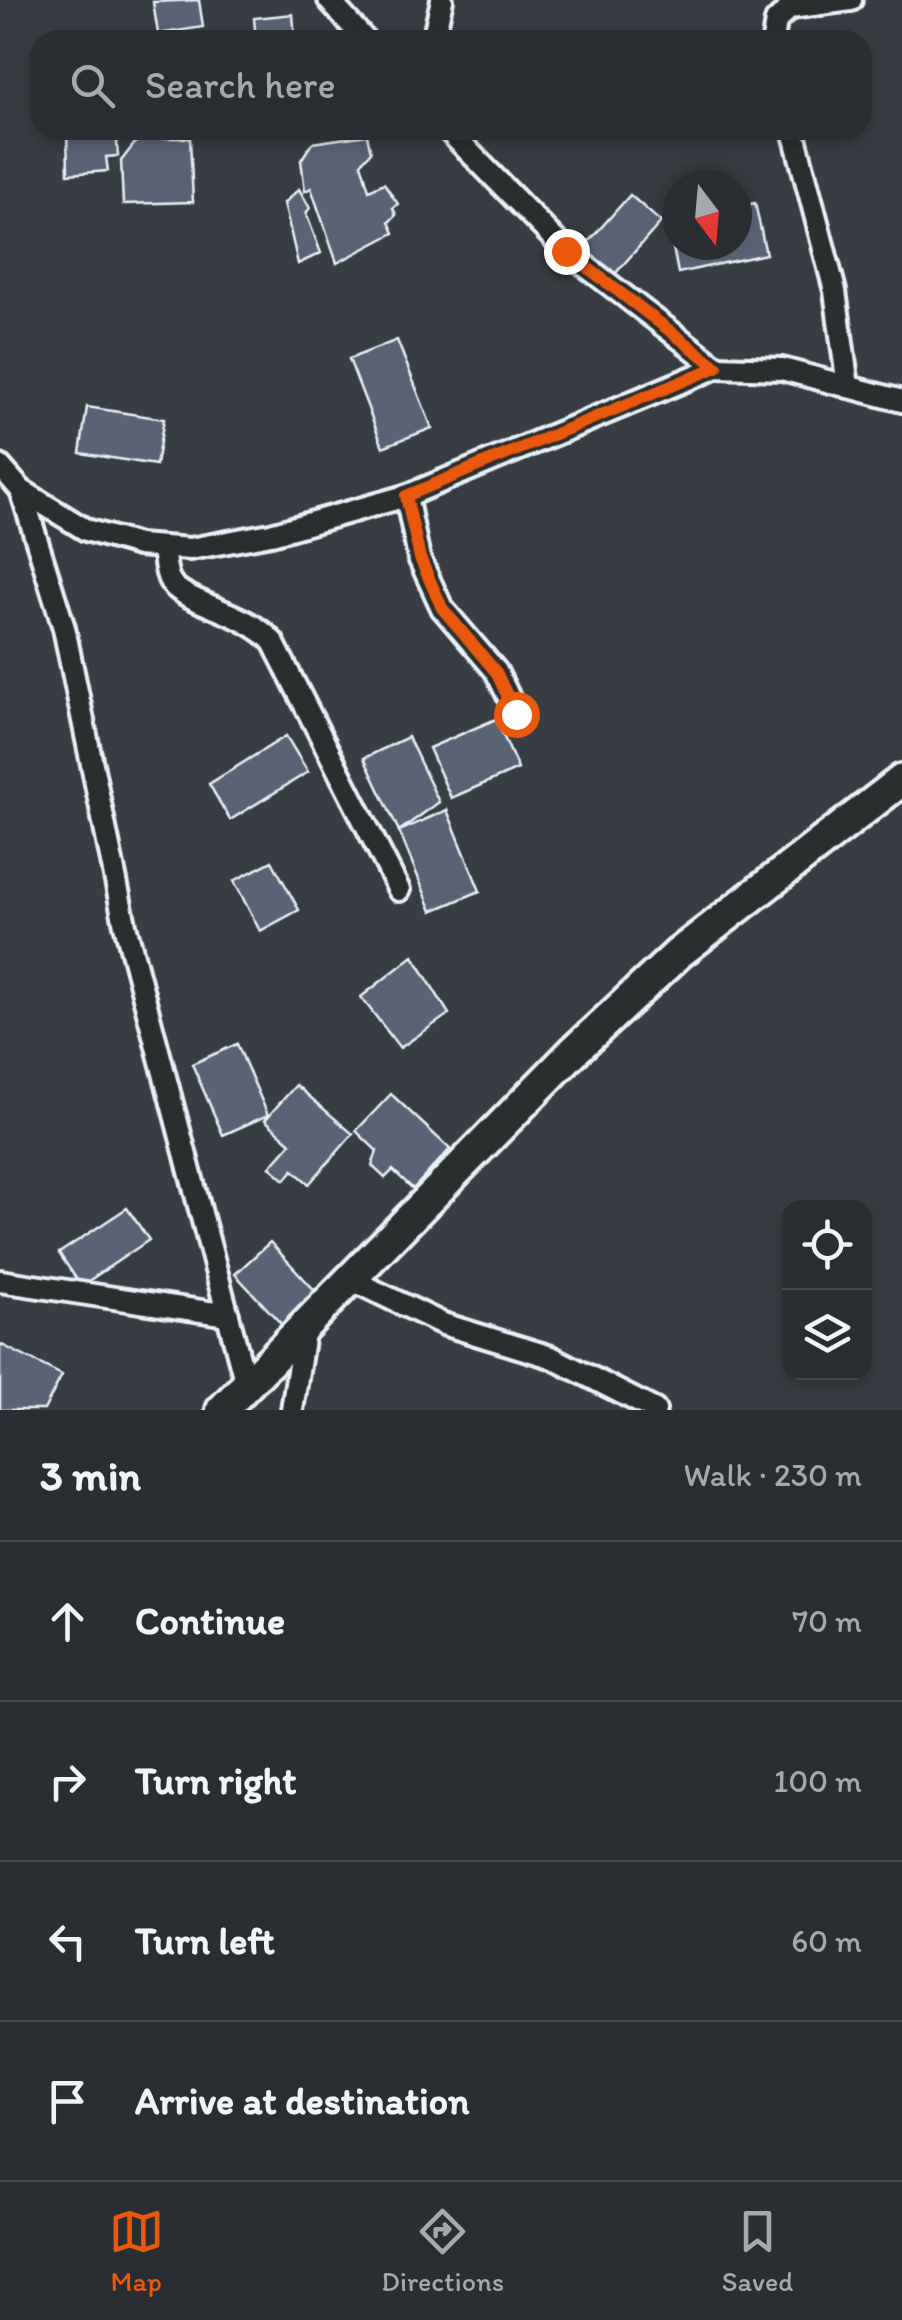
<!DOCTYPE html>
<html lang="en">
<head>
<meta charset="utf-8">
<style>
  body { margin:0; font-family:Itim,sans-serif; background:#32363a; color:#f1f3f6 }
  .controls { position:absolute; right:30px; bottom:30px; display:grid; overflow:hidden; border-radius:20px; box-shadow:0 5px 15px #0003 }
  .controls button { width:90px; height:90px; display:grid; place-items:center; padding:0; border:0; border-bottom:2px solid #464a4d; background:#2a2e32; color:#f1f3f6; font:50px sans-serif }
  .compass { position:absolute; left:662px; top:170px; width:90px; height:90px; border-radius:50%; background:#2a2e32; box-shadow:0 5px 15px #0003; rotate:164deg }
  .stop { position:absolute; width:30px; height:30px; margin:-22px; border:8px solid #ea580c; border-radius:50%; background:#fff }
  .stop.end { background:#ea580c; border-color:#fff; box-shadow:0 2px 10px #0008 }
  .list { margin:0; padding:0; list-style:none }
  h2 { display:flex; justify-content:space-between; align-items:center; height:130px; margin:0; padding:0 40px; font-size:42px }
  h2 small { font-size:32px; font-weight:400; color:#a5a8ac }
  .list li { display:grid; grid-template-columns:65px 1fr auto; gap:30px; align-items:center; box-sizing:border-box; height:160px; padding:0 40px; border-top:2px solid #464a4d }
  .list b { display:block; font-size:38px; white-space:nowrap }
  .list em { font-size:32px; font-style:normal; color:#a5a8ac }
  .icon { flex:none; width:55px; height:55px; fill:none; stroke:currentColor; stroke-width:2; stroke-linecap:round; stroke-linejoin:round }
  .map { position:relative; flex:none; width:902px; height:1410px; overflow:hidden }
  .search { position:absolute; background:#2a2e32; box-shadow:0 5px 15px #0003; left:30px; right:30px; top:30px; height:110px; display:flex; align-items:center; gap:25px; box-sizing:border-box; padding:0 35px; border-radius:30px; color:#a5a8ac; font-size:38px }
  .sheet { height:770px; background:#2a2e32 }
  nav { display:flex; justify-content:space-around; align-items:center; box-sizing:border-box; height:140px; border-top:2px solid #464a4d; background:#2a2e32; font-size:28px; color:#a5a8ac }
  nav a { display:grid; justify-items:center; gap:5px }
  nav .on { color:#ea580c }
  .map>svg:first-child { display:block }
  .building { fill:#5a6374; stroke:#e8f1f8; stroke-width:2.5 }
  .lines { fill:none; stroke-linecap:round; stroke-linejoin:round }
  .street-casing { stroke:#e8f1f8; stroke-width:28 }
  .secondary-casing { stroke:#e8f1f8; stroke-width:38 }
  .street { stroke:#2a2d2e; stroke-width:20 }
  .secondary { stroke:#2a2d2e; stroke-width:30 }
  .route { stroke:#ea580c; stroke-width:12 }
</style>
</head>
<body>
<div class="map">
<svg width="902" height="1410" viewBox="0 0 902 1410">
  <rect width="100%" height="100%" fill="#383d43"/>
  <filter id="ink" filterUnits="userSpaceOnUse"><feTurbulence type="fractalNoise" baseFrequency=".01" numOctaves="2"/><feDisplacementMap in="SourceGraphic" scale="20" xChannelSelector="R" yChannelSelector="G"/><feConvolveMatrix kernelMatrix="1 2 1 2 8 2 1 2 1" color-interpolation-filters="sRGB"/></filter>
  <g filter="url(#ink)">
    <!-- building -->
    <g class="building">
      <path d="M199,0L203,27L158,34L153,2Z"/>
      <path d="M293,14L295,40H256L254,18Z"/>
      <path d="M67,130H116L118,156L106,157L108,171L68,174Z"/>
      <path d="M367,135L371,152L361,163L369,190L384,183L398,204L393,208L396,215L389,222L394,233L337,263L311,188L305,191L301,160L312,143Z"/>
      <path d="M139,138H190L193,202L123,204L121,161Z"/>
      <path d="M299,189L310,208L306,213L321,253L298,264L284,203Z"/>
      <path d="M630,195L661,222L614,275L583,248Z"/>
      <path d="M755,203L766,254L678,273L668,222L677,220V245H737V207Z"/>
      <path d="M397,340L432,428L383,447L349,359Z"/>
      <path d="M87,407L164,419L156,465L80,453Z"/>
      <path d="M496,719L518,769L451,798L429,748Z"/>
      <path d="M286,736L308,772L230,820L209,784Z"/>
      <path d="M408,737L439,802L399,831L364,758Z"/>
      <path d="M447,810L480,891L432,911L399,831Z"/>
      <path d="M272,861L299,910L260,931L234,881Z"/>
      <path d="M413,956L449,1014L400,1048L361,997Z"/>
      <path d="M237,1044L268,1115L223,1135L192,1064Z"/>
      <path d="M296,1085L353,1134L309,1184L293,1170L285,1180L270,1167L291,1143L265,1120Z"/>
      <path d="M391,1094L450,1149L413,1189L393,1170L385,1178L372,1166L377,1151L356,1131Z"/>
      <path d="M127,1208L149,1240L81,1286L59,1253Z"/>
      <path d="M270,1242L319,1295L284,1327L235,1274Z"/>
      <path d="M0,1344L62,1375L44,1410H0Z"/>
    </g>
    <g class="lines">
      <defs>
        <g id="street">
          <path d="M329,0L365,40"/>
          <path d="M433,40L442,0"/>
          <path d="M773,40L776,21L790,8L851,0"/>
          <path d="M448,130L566,251L717,367"/>
          <path d="M793,130L835,291L848,387"/>
          <path d="M0,466L21,490L86,530L138,545L190,549L271,534L406,496L717,367L782,369L902,401"/>
          <path d="M21,490L64,628L125,925L246,1384"/>
          <path d="M406,496L419,558L442,608L496,671L517,714"/>
          <path d="M163,550C165,560 165,573 170,581C182,603 246,611 273,642L399,890"/>
          <path d="M350,1279L443,1324L551,1357L655,1410"/>
          <path d="M0,1281L228,1315"/>
          <path d="M292,1410L305,1326"/>
        </g>
        <path id="secondary" d="M222,1410L574,1051L679,953L902,780"/>
      </defs>
      <!-- street casing -->
      <use href="#street" class="street-casing"/>
      <!-- secondary casing -->
      <use href="#secondary" class="secondary-casing"/>
      <!-- street -->
      <use href="#street" class="street"/>
      <!-- secondary -->
      <use href="#secondary" class="secondary"/>
    </g>
  </g>
  <g class="lines" filter="url(#ink)">
    <!-- route -->
    <path class="route" d="M516,714L496,672L442,608L420,558L406,496L717,367L566,251"/>
  </g>
</svg>
<div class="controls">
<button><svg class="icon" aria-label="locate" viewBox="0 0 24 24"><circle cx="12" cy="12" r="6"/><path d="M12 2v4M12 18v4M2 12h4M18 12h4"/></svg></button>
<button><svg class="icon" aria-label="layers" viewBox="0 0 24 24"><path d="M12 4l9 5-9 5-9-5zM3 14l9 5 9-5"/></svg></button>
</div>
<svg class="compass" viewBox="-18 -18 36 36"><path d="M0-13l5 13h-10z" fill="#e53935"/><path d="M0 13l5-13h-10z" fill="#a5a8ac"/></svg>
<div class="stop" style="left:516px;top:714px"></div>
<div class="stop end" style="left:566px;top:251px"></div>
<div class="search"><svg class="icon" aria-label="search" viewBox="0 0 24 24"><circle cx="10" cy="10" r="6"/><path d="M15 15l6 6"/></svg>Search here</div>
</div>
<section class="sheet">
<h2>3 min<small>Walk · 230 m</small></h2>
<ul class="list">
<li><svg class="icon" aria-label="ahead" viewBox="0 0 24 24"><path d="M12 20V5M6 11l6-6 6 6"/></svg><div><b>Continue</b></div><em>70 m</em></li>
<li><svg class="icon" aria-label="right" viewBox="0 0 24 24"><path d="M7 20v-9h11M14 6l5 5-5 5"/></svg><div><b>Turn right</b></div><em>100 m</em></li>
<li><svg class="icon" aria-label="left" viewBox="0 0 24 24"><path d="M17 20v-9H6M10 6l-5 5 5 5"/></svg><div><b>Turn left</b></div><em>60 m</em></li>
<li><svg class="icon" aria-label="arrive" viewBox="0 0 24 24"><path d="M6 21V4h12l-3 4 3 4H6"/></svg><div><b>Arrive at destination</b></div></li>
</ul>
</section>
<nav>
<a class="on"><svg class="icon" aria-label="map" viewBox="0 0 24 24"><path d="M3 6l6-2 6 2 6-2v14l-6 2-6-2-6 2zM9 4v14M15 6v14"/></svg>Map</a>
<a><svg class="icon" aria-label="directions" viewBox="0 0 24 24"><path d="M12 3l9 9-9 9-9-9zM9 14v-3h6M13 9l2 2-2 2"/></svg>Directions</a>
<a><svg class="icon" aria-label="saved" viewBox="0 0 24 24"><path d="M7 4h10v16l-5-4-5 4z"/></svg>Saved</a>
</nav>
</body>
</html>
